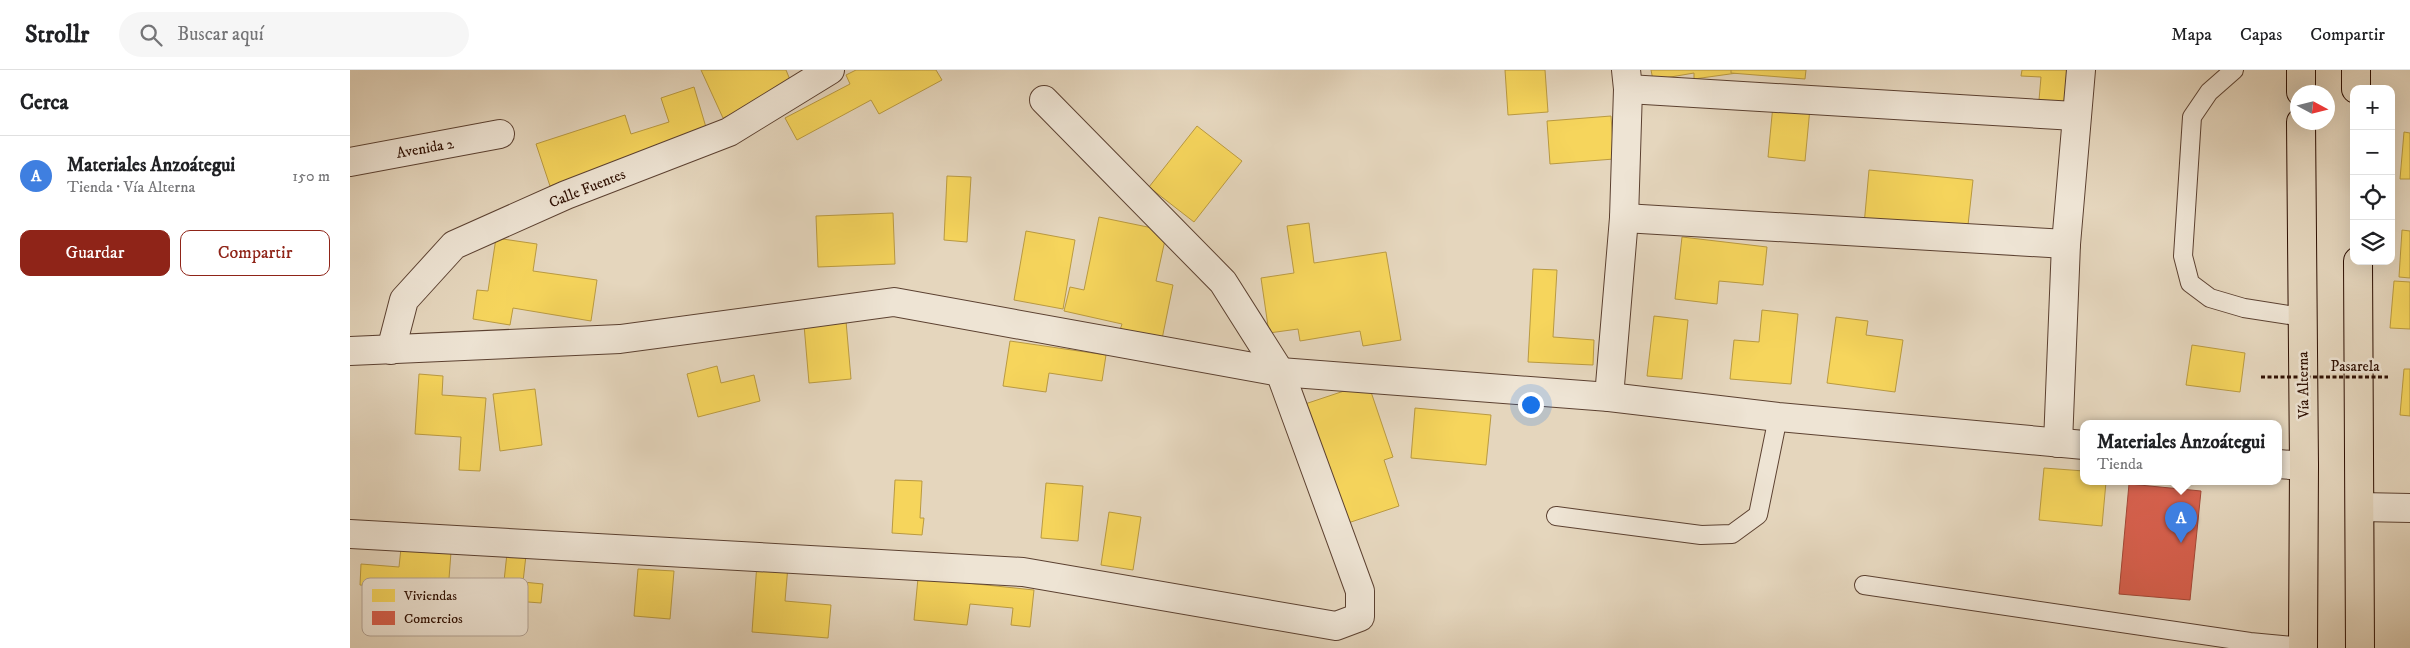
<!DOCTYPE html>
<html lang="es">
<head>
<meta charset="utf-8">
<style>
  body { margin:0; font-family:"IM FELL DW Pica",serif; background:#f6f6f6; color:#202124 }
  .controls { position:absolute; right:15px; top:15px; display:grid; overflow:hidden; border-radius:10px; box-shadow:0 5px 20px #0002 }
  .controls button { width:45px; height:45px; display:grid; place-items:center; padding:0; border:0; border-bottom:1px solid #e0e0e0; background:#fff; color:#202124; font:25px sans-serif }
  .compass { position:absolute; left:1940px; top:15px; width:45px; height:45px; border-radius:50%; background:#fff; box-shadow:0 5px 20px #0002; rotate:97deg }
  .you { position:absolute; left:1180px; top:334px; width:18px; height:18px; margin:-12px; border:4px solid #fff; border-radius:50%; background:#1a73e8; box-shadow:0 0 0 8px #1a73e833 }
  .badge { display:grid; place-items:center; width:32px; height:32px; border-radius:50%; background:#8f2418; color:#fff; font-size:16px; font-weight:700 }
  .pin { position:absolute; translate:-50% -41px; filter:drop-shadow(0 1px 2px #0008) }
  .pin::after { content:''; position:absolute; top:26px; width:18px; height:15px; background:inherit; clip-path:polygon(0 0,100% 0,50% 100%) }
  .popup { position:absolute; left:1730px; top:350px; width:202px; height:65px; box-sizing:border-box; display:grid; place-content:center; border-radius:10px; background:#fff; filter:drop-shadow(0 1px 4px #0005); font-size:16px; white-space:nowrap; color:#757577 }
  .popup b { font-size:19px; color:#202124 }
  .popup::after { content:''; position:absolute; left:50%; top:100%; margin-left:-10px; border:10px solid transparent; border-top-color:#fff }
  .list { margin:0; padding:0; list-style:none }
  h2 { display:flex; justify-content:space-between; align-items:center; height:65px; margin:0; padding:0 20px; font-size:21px }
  h2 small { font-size:16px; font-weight:400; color:#757577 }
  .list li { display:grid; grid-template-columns:32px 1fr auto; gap:15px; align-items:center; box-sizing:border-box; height:80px; padding:0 20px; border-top:1px solid #e0e0e0 }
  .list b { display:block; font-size:19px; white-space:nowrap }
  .list p { margin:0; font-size:16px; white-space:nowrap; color:#757577 }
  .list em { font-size:16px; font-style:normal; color:#757577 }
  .actions { display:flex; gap:10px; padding:15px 20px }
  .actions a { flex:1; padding:11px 0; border:1px solid #8f2418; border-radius:10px; text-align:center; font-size:18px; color:#8f2418 }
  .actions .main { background:#8f2418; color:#fff }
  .icon { flex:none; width:28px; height:28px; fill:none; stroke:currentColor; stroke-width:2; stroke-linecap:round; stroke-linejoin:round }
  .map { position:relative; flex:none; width:2060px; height:578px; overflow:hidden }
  header { display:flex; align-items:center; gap:30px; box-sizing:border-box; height:70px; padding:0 25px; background:#fff; border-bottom:1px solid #e0e0e0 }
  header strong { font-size:24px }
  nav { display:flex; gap:28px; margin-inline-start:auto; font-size:18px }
  .search { width:350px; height:45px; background:#f6f6f6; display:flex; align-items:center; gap:12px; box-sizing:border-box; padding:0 18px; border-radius:28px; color:#757577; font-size:19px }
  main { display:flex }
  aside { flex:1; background:#fff }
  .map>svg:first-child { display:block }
  .homes { fill:#f6d55c; stroke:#ba9a41 }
  .shops { fill:#d6604d; stroke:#a44836 }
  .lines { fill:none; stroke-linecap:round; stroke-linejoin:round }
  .service-casing { stroke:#5c4131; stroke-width:20 }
  .minor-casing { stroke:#5c4131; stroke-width:30 }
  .trunk-casing { stroke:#2e0f02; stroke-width:30 }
  .service { stroke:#eee4d4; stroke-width:18 }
  .minor { stroke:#eee4d4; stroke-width:28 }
  .trunk { stroke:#e5d6bd; stroke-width:28 }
  .path-bridge { stroke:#2e0f02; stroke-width:3; stroke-dasharray:4 2.5; stroke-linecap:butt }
  .labels { text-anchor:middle; stroke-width:5; stroke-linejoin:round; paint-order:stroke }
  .street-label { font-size:15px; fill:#2e0f02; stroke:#eee4d4 }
  .key { fill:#eee4d4; stroke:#b4a495; stroke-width:1 }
  .key-label { font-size:14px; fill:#2e0f02 }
</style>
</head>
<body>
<header>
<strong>Strollr</strong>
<div class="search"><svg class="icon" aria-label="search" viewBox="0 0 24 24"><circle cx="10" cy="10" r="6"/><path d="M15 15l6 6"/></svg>Buscar aquí</div>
<nav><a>Mapa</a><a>Capas</a><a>Compartir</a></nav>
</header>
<main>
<aside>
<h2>Cerca<small></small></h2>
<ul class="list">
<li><span class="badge" style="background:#3f7fe0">A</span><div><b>Materiales Anzoátegui</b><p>Tienda · Vía Alterna</p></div><em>150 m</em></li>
</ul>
<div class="actions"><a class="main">Guardar</a><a>Compartir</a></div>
</aside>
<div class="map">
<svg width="2060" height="578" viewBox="0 0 2060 578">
  <rect width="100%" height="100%" fill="#e5d6bd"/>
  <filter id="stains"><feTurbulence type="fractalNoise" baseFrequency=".004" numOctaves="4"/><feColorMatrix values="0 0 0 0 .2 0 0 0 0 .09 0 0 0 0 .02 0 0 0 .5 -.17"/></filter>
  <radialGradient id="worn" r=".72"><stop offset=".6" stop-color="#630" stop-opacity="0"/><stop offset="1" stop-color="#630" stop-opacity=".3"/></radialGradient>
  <!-- homes -->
  <g class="homes">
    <path d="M351,0H436L443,17L373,48Z"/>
    <path d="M506,0H586L592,10L529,44L521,30L447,70L435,48L500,14L496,5Z"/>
    <path d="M1155,0H1195L1198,42L1158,45Z"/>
    <path d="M1301,0H1387V3L1344,9V3L1303,10Z"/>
    <path d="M1381,0H1456L1455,9L1381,3Z"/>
    <path d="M1672,0H1720L1717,32L1689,30L1691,7L1671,6Z"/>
    <path d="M344,17L358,64L200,116L186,74L275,45L281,64L319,52L311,28Z"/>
    <path d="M1423,35L1460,38L1455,91L1418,87Z"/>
    <path d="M1261,46L1264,89L1200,94L1197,51Z"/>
    <path d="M847,56L892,91L844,152L799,117Z"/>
    <path d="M2054,62L2060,63V109H2050Z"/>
    <path d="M1519,100L1623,110L1617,164L1514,155Z"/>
    <path d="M597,106L621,107L617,172L594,170Z"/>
    <path d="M543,143L545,194L468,197L466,146Z"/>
    <path d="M749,147L817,161L806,211L823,215L812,269L770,260L772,254L714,241L720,217L734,220Z"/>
    <path d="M959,153L964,193L1036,182L1051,270L1013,276L1010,261L950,271L948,259L919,263L911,208L944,203L937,156Z"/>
    <path d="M2052,160L2060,161V208L2049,207Z"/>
    <path d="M676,161L725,170L713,239L664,230Z"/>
    <path d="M1332,167L1417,177L1413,215L1369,211L1367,234L1325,229Z"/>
    <path d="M146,168L187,174L183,201L247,210L241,251L163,238L160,255L123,249L127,220L138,221Z"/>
    <path d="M1183,199L1207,200L1203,267L1244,270L1243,295L1178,292Z"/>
    <path d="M2044,211L2060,212V259L2040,258Z"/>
    <path d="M1412,240L1448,244L1441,314L1380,309L1384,270L1409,272Z"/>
    <path d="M1304,246L1338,250L1332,309L1297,306Z"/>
    <path d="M1486,247L1518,251L1516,265L1553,270L1545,322L1477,313Z"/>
    <path d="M496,251L501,309L459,313L454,255Z"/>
    <path d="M660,271L756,285L752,311L699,303L696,322L653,316Z"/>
    <path d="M1842,275L1895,283L1890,322L1836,315Z"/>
    <path d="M367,296L371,313L404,305L410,331L348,347L337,304Z"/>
    <path d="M2054,299H2060V346L2050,345Z"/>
    <path d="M69,304L93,306L92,325L136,328L130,401L109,400L111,367L65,364Z"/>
    <path d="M1018,313L1043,387L1034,390L1049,436L995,454L955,334Z"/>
    <path d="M185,319L192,375L150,381L143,324Z"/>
    <path d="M1065,338L1141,345L1136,395L1061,388Z"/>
    <path d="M1694,398L1734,401V412H1756L1752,456L1689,450Z"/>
    <path d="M545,410L572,411L570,448H574L572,465L542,463Z"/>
    <path d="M696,413L733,416L728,471L691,468Z"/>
    <path d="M759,442L791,447L783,500L751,495Z"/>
    <path d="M51,478L101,482L98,522L10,515L11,494L49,497Z"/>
    <path d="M157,483L176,485L173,512L193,514L191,533L152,530Z"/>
    <path d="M407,493L438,496L435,531L481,535L478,568L402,562Z"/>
    <path d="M288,499L324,501L320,549L284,546Z"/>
    <path d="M568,508L684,520L680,557L661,555L663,538L620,534L617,555L564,550Z"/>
  </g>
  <!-- shops -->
  <path class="shops" d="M1779,414L1851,421L1840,530L1769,524Z"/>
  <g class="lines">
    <defs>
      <g id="service">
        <path d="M1884,0L1859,22L1842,47L1833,186L1840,213L1860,228L1894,238L1952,247"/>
        <path d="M1206,446L1351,465L1382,464L1408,445L1428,347"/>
        <path d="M1514,515L1900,572L1953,577"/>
      </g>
      <g id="minor">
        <path d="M1278,19L1725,46"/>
        <path d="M0,92L150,64"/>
        <path d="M1274,148L1716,174"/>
        <path d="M41,280L54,230L104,175L216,125L379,62L480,0"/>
        <path d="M0,281L270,269L544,232L930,302L1259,327L1428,347L1734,375"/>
        <path d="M1259,327L1274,148L1278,19L1276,0"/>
        <path d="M1708,373L1716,174L1731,0"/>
        <path d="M1928,394L1954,396"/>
        <path d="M2011,437L2060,438"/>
        <path d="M0,464L673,502L986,556L1010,547V521L930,302L873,212L694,30"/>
      </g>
      <g id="trunk">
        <path d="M1951,0V22"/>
        <path d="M2006,19V0"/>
        <path d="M1951,52L1954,396L1953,578"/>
        <path d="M2008,191L2010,578"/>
      </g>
    </defs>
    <!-- service casing -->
    <use href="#service" class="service-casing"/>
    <!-- minor casing -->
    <use href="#minor" class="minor-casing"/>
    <!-- trunk casing -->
    <use href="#trunk" class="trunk-casing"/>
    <!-- service -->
    <use href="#service" class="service"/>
    <!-- minor -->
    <use href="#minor" class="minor"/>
    <!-- trunk -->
    <use href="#trunk" class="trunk"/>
    <!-- path-bridge -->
    <path class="path-bridge" d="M1911,307H2038"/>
  </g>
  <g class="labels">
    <!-- street labels -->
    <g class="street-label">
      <text transform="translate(75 78) rotate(-10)" y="5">Avenida 2</text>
      <text transform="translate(237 118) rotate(-22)" y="5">Calle Fuentes</text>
      <text x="2005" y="301">Pasarela</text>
      <text transform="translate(1953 315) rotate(-91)" y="5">Vía Alterna</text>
    </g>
  </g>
  <!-- legend -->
  <rect x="12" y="508" width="166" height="58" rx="8" class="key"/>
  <rect x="22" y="519" width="23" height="13" fill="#f6d55c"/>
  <rect x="22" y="541" width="23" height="14" fill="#d6604d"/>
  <g class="key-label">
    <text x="54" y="530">Viviendas</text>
    <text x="54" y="553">Comercios</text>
  </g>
  <rect width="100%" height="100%" filter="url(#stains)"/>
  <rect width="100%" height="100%" fill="url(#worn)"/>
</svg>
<div class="controls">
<button>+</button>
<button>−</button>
<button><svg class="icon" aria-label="locate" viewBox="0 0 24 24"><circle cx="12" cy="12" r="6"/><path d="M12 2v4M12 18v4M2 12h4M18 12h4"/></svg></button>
<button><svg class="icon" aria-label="layers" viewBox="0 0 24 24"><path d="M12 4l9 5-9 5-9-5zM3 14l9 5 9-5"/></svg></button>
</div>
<svg class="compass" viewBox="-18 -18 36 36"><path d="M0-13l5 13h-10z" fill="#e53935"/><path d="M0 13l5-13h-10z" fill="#757577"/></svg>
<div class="you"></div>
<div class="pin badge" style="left:1831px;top:473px;background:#3f7fe0">A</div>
<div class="popup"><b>Materiales Anzoátegui</b>Tienda</div>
</div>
</main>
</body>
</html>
